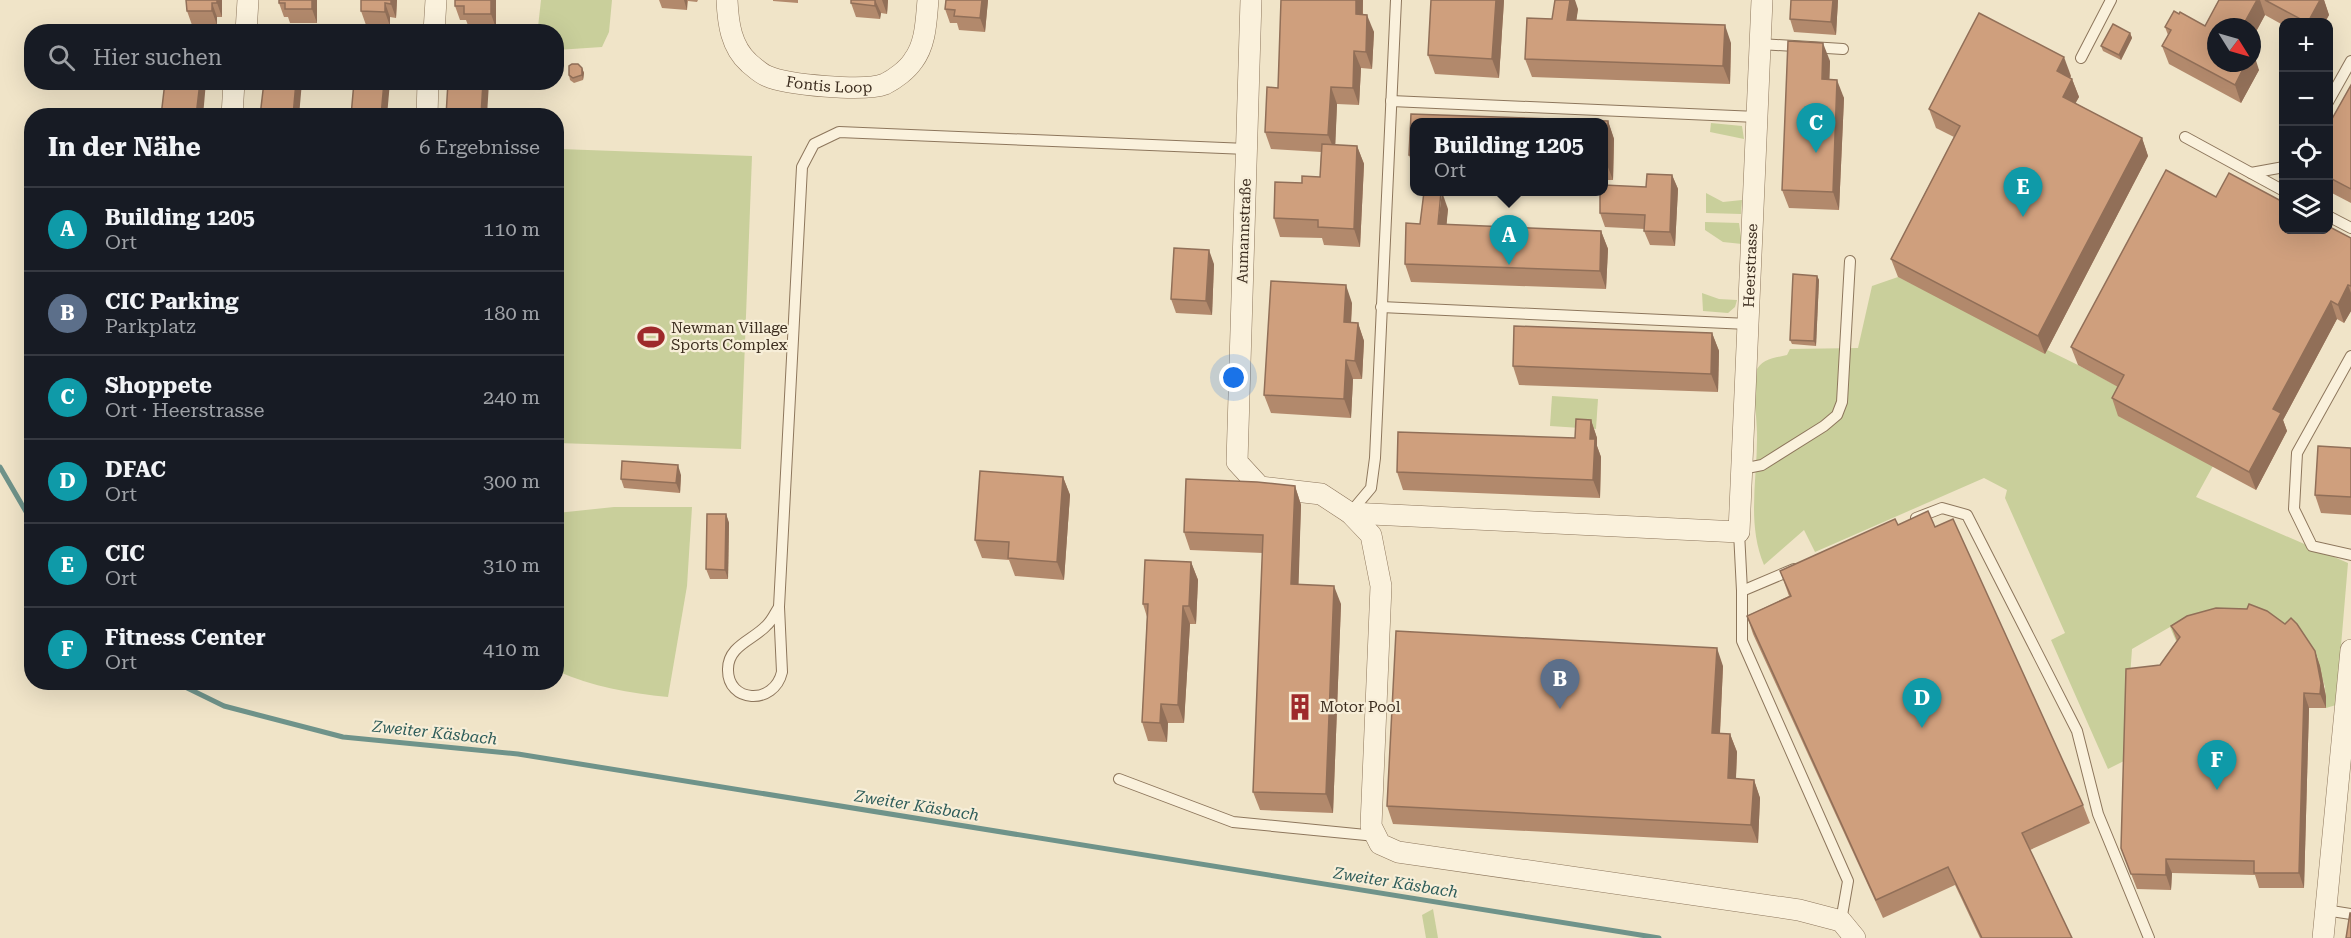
<!DOCTYPE html>
<html lang="de">
<head>
<meta charset="utf-8">
<style>
  body { margin:0; font-family:"Roboto Serif",serif; background:#20242c; color:#f1f3f6 }
  .controls { position:absolute; right:18px; top:18px; display:grid; overflow:hidden; border-radius:12px; box-shadow:0 6px 24px #0002 }
  .controls button { width:54px; height:54px; display:grid; place-items:center; padding:0; border:0; border-bottom:2px solid #363941; background:#171b24; color:#f1f3f6; font:30px sans-serif }
  .compass { position:absolute; left:2207px; top:18px; width:54px; height:54px; border-radius:50%; background:#171b24; box-shadow:0 6px 24px #0002; rotate:127deg }
  .you { position:absolute; left:1234px; top:378px; width:21px; height:21px; margin:-15px; border:4px solid #fff; border-radius:50%; background:#1a73e8; box-shadow:0 0 0 9px #1a73e833 }
  .badge { display:grid; place-items:center; width:39px; height:39px; border-radius:50%; background:#db2777; color:#fff; font-size:20px; font-weight:700 }
  .pin { position:absolute; translate:-50% -50px; filter:drop-shadow(0 2px 3px #0008) }
  .pin::after { content:''; position:absolute; top:32px; width:21px; height:18px; background:inherit; clip-path:polygon(0 0,100% 0,50% 100%) }
  .popup { position:absolute; left:1410px; top:118px; width:198px; height:78px; box-sizing:border-box; display:grid; place-content:center; border-radius:12px; background:#171b24; filter:drop-shadow(0 2px 4px #0005); font-size:20px; white-space:nowrap; color:#9ea1a6 }
  .popup b { font-size:22px; color:#f1f3f6 }
  .popup::after { content:''; position:absolute; left:50%; top:100%; margin-left:-12px; border:12px solid transparent; border-top-color:#171b24 }
  .list { margin:0; padding:0; list-style:none }
  h2 { display:flex; justify-content:space-between; align-items:center; height:78px; margin:0; padding:0 24px; font-size:26px }
  h2 small { font-size:20px; font-weight:400; color:#9ea1a6 }
  .list li { display:grid; grid-template-columns:39px 1fr auto; gap:18px; align-items:center; box-sizing:border-box; height:84px; padding:0 24px; border-top:2px solid #363941 }
  .list b { display:block; font-size:22px; white-space:nowrap }
  .list p { margin:0; font-size:20px; white-space:nowrap; color:#9ea1a6 }
  .list em { font-size:20px; font-style:normal; color:#9ea1a6 }
  .icon { flex:none; width:33px; height:33px; fill:none; stroke:currentColor; stroke-width:2; stroke-linecap:round; stroke-linejoin:round }
  .map { position:relative; flex:none; width:2351px; height:938px; overflow:hidden }
  .search { position:absolute; background:#171b24; box-shadow:0 6px 24px #0002; left:24px; top:24px; width:540px; height:66px; display:flex; align-items:center; gap:15px; box-sizing:border-box; padding:0 21px; border-radius:24px; color:#9ea1a6; font-size:22px }
  .panel { position:absolute; background:#171b24; box-shadow:0 6px 24px #0002; left:24px; top:108px; width:540px; height:582px; border-radius:24px }
  .map>svg:first-child { display:block }
  .green { fill:#c9cf9b }
  .lines { fill:none; stroke-linecap:round; stroke-linejoin:round }
  .stream { stroke:#6f938a; stroke-width:5 }
  .service-casing { stroke:#8d765c; stroke-width:12 }
  .minor-casing { stroke:#8d765c; stroke-width:22 }
  .service { stroke:#faf1dc; stroke-width:10 }
  .minor { stroke:#faf1dc; stroke-width:21 }
  .wall { fill:#b2896c }
  .shaded-wall { fill:#916f58 }
  .building { fill:#cf9f7d; stroke:#916f58; stroke-width:1.5 }
  .labels { text-anchor:middle; stroke-width:4.5; stroke-linejoin:round; paint-order:stroke }
  .street-label { font-size:15px; fill:#3d2e20; stroke:#f7eed8 }
  .poi-label { font-size:15px; fill:#3d2e20; stroke:#f7eed8; text-anchor:start }
  .water-label { font-size:16px; font-style:italic; fill:#2f5d5a; stroke:#f7eed8 }
</style>
</head>
<body>
<div class="map">
<svg width="2351" height="938" viewBox="0 0 2351 938">
  <rect width="100%" height="100%" fill="#f0e4c8"/>
  <!-- green -->
  <g class="green">
    <path d="M541,0H612L609,32L602,47L557,50L556,32L541,31L538,27Z"/>
    <path d="M1711,123L1742,126L1744,139L1710,132Z"/>
    <path d="M560,149L752,156L741,449L557,443L556,231Z"/>
    <path d="M1706,193L1723,202L1742,200L1741,214L1706,213Z"/>
    <path d="M1705,222L1739,223L1742,244L1723,242L1705,230Z"/>
    <path d="M1898,277L2078,365L2130,393L2213,466L2196,497L2348,563L2336,705L2326,708L2325,687L2315,656L2202,627L2176,641L2170,627L2132,649L2124,761L2108,769L2051,640L2065,633L2005,498L2007,490L1984,478L1815,552L1804,530L1764,565C1746,522 1758,476 1757,432C1757,420 1752,381 1756,372C1760,359 1775,358 1787,355L1790,349L1858,348L1872,286Z"/>
    <path d="M1702,293L1719,299L1737,300L1735,307L1728,313L1703,311Z"/>
    <path d="M1552,396L1598,399L1596,429L1550,426Z"/>
    <path d="M614,507H692L687,586L668,697C629,693 593,687 557,671V513Z"/>
    <path d="M1433,909L1438,938H1426L1422,915Z"/>
  </g>
  <g class="lines">
    <!-- stream -->
    <g class="stream">
      <path d="M0,467L32,522"/>
      <path d="M175,682L224,706L343,737L518,754L1659,938"/>
    </g>
    <defs>
      <g id="service">
        <path d="M1760,44L1843,49"/>
        <path d="M2081,58L2111,0"/>
        <path d="M1391,101L1757,117"/>
        <path d="M2328,102L2351,61"/>
        <path d="M2185,137L2284,191"/>
        <path d="M2251,173L2284,167"/>
        <path d="M2328,216L2351,228"/>
        <path d="M1381,307L1748,324"/>
        <path d="M2351,356L2297,453L2294,509L2312,546L2351,555"/>
        <path d="M1742,469L1762,465L1824,426L1837,415L1842,402L1850,261"/>
        <path d="M1350,513L1371,488L1375,458L1396,0"/>
        <path d="M1916,518L1942,508L1967,515L2077,731L2098,814L2149,938"/>
        <path d="M1739,532L1742,591"/>
        <path d="M1794,569L1742,591V641L1848,881L1841,921"/>
        <path d="M779,607L802,167L814,144L839,132L1247,149"/>
        <path d="M779,607L782,672C774,706 727,703 728,669C728,646 753,640 766,626C772,621 775,613 779,607Z"/>
        <path d="M1119,779L1233,822L1376,836"/>
        <path d="M2325,910L2351,914"/>
      </g>
      <g id="minor">
        <path id="s1" d="M727,0C728,23 731,47 749,63C754,67 761,74 767,76C787,85 865,92 885,84C895,79 907,70 913,61C926,44 926,21 928,0"/>
        <path d="M1251,0L1237,462L1260,487L1321,494L1350,513L1371,535L1381,586L1371,826L1380,844L1398,852L1799,910L1841,921L1855,938"/>
        <path d="M246,32L248,0"/>
        <path d="M434,32L436,0"/>
        <path d="M232,116L234,82"/>
        <path d="M427,116L428,82"/>
        <path id="s2" d="M1350,513L1739,532L1762,0"/>
        <path d="M2323,938L2351,650"/>
      </g>
    </defs>
    <!-- service casing -->
    <use href="#service" class="service-casing"/>
    <!-- minor casing -->
    <use href="#minor" class="minor-casing"/>
    <!-- service -->
    <use href="#service" class="service"/>
    <!-- minor -->
    <use href="#minor" class="minor"/>
  </g>
  <!-- wall -->
  <g class="wall">
    <path d="M222,0V17H217V25H192L187,11Z"/>
    <path d="M279,0H317V23H290L288,17H284L279,3Z"/>
    <path d="M361,0H397L396,18L390,17V26L366,25L361,11Z"/>
    <path d="M455,0H496V28H469L466,20H460L455,6Z"/>
    <path d="M659,0H698L697,2L688,1L687,10L662,8Z"/>
    <path d="M773,0H798V3L773,1Z"/>
    <path d="M851,0H888L887,14L881,13L880,19L856,17L851,3Z"/>
    <path d="M946,0H988L985,32L959,30L957,23H950L945,9Z"/>
    <path d="M1281,0H1363V14L1374,32L1372,69L1361,68L1359,105L1337,104L1335,145L1357,146L1364,164L1360,247L1324,245L1322,238L1280,237L1274,218L1302,183L1320,177L1321,152L1271,149L1265,132L1278,88Z"/>
    <path d="M1504,0L1499,78L1435,74L1428,55Z"/>
    <path d="M1838,0L1836,35L1794,32L1790,19Z"/>
    <path d="M2219,0H2324L2329,15L2325,22H2283V25L2265,15L2252,39V27H2216L2259,70L2241,103L2169,64L2162,46L2168,35L2165,27L2205,26Z"/>
    <path d="M1578,9L1576,20L1731,43L1730,84L1532,77L1525,59L1552,19Z"/>
    <path d="M2130,33L2132,38L2121,60L2103,51L2101,46Z"/>
    <path d="M1830,61L1829,79L1844,98L1839,210L1789,208L1782,190Z"/>
    <path d="M582,68L584,73L583,80L574,83L570,80L569,75Z"/>
    <path d="M2071,76L2070,78L2072,79L2079,97L2075,103L2142,138L2148,156L2045,354L1898,277L1891,259L1954,137L1936,128L1929,109Z"/>
    <path d="M2351,85V203L2328,191V126Z"/>
    <path d="M1411,114L1608,121L1614,139L1613,180H1604V123H1414V170L1409,155Z"/>
    <path d="M1672,175L1678,189L1675,246L1650,245L1644,231L1645,229L1605,227L1600,213L1646,187Z"/>
    <path d="M2216,197L2351,238V311L2344,323L2337,319L2283,420L2287,431L2256,490L2118,416L2112,398L2118,387L2078,365L2071,347Z"/>
    <path d="M1448,209L1446,225L1601,231L1608,249L1606,289L1411,282L1405,264L1420,224Z"/>
    <path d="M1214,264L1212,315L1176,313L1171,299Z"/>
    <path d="M1817,276L1819,280L1816,346L1792,344L1790,340Z"/>
    <path d="M1352,303L1351,323H1358L1364,341L1362,379H1353L1351,418L1271,413L1264,395Z"/>
    <path d="M1712,333L1719,351L1718,392L1519,385L1513,366Z"/>
    <path d="M1591,420L1597,438V446L1601,457L1600,498L1403,490L1397,472L1575,438Z"/>
    <path d="M2351,448V515L2321,513L2315,495Z"/>
    <path d="M681,475L680,493L624,488L621,479Z"/>
    <path d="M1063,477L1070,495L1064,580L1015,576L1009,560L982,558L975,540Z"/>
    <path d="M1295,486L1301,505L1298,585L1341,604L1333,813L1260,810L1253,792L1263,553L1190,550L1184,532Z"/>
    <path d="M726,514L729,523L728,579H710L706,569Z"/>
    <path d="M1898,525L1935,527L2083,805L2090,823L2030,850L2072,938H1980L1955,885L1883,918L1753,634L1747,616L1789,596L1780,571Z"/>
    <path d="M1191,562L1198,580L1196,624H1190L1184,723H1168L1167,742L1148,741L1142,722L1147,617L1143,604Z"/>
    <path d="M2171,626L2315,651L2320,666L2326,697V708H2309L2304,888H2259L2255,875L2172,873L2171,890L2137,889L2121,848L2160,665L2177,641Z"/>
    <path d="M1723,666L1720,734H1730L1737,752L1736,779L1754,780L1760,798L1758,843L1393,824L1387,806Z"/>
  </g>
  <!-- shaded-wall -->
  <g class="shaded-wall">
    <path d="M217,0H222V17L217,3Z"/>
    <path d="M312,0H317V23L312,9Z"/>
    <path d="M391,0H397L396,18L391,4Z"/>
    <path d="M491,0H496V28L491,14Z"/>
    <path d="M684,0H687V10Z"/>
    <path d="M875,0L881,13L880,19L875,6Z"/>
    <path d="M882,0H888L887,14Z"/>
    <path d="M982,0H988L985,32L980,18Z"/>
    <path d="M1356,0H1363L1362,31L1356,14Z"/>
    <path d="M1496,0H1504L1499,78L1492,59Z"/>
    <path d="M1570,0H1575L1578,9L1574,37L1567,20Z"/>
    <path d="M1833,0H1838L1836,35L1831,22Z"/>
    <path d="M2257,0H2260L2265,15L2252,39V27H2242Z"/>
    <path d="M2320,0H2324L2329,15L2325,22H2308Z"/>
    <path d="M212,3L217,17V25L212,11Z"/>
    <path d="M385,3L390,17V26L385,12Z"/>
    <path d="M1367,15L1374,32L1372,69L1366,52Z"/>
    <path d="M1725,25L1731,43L1730,84L1723,66Z"/>
    <path d="M2130,33L2132,38L2121,60L2119,55Z"/>
    <path d="M1823,43L1830,61L1829,97L1822,79Z"/>
    <path d="M1354,51L1361,68L1359,105L1353,88Z"/>
    <path d="M2253,51L2259,70L2241,103L2235,85L2246,63H2252Z"/>
    <path d="M2064,57L2071,76L2064,89L2057,71Z"/>
    <path d="M582,68L584,73L583,80L582,75Z"/>
    <path d="M2072,79L2079,97L2069,115L2063,97Z"/>
    <path d="M1837,80L1844,98L1839,210L1833,192Z"/>
    <path d="M200,82H206L203,116H196Z"/>
    <path d="M296,82H302L299,116H293Z"/>
    <path d="M384,82H390L387,116H381Z"/>
    <path d="M483,82H489L487,116H481Z"/>
    <path d="M1331,87L1337,104L1335,152L1328,135Z"/>
    <path d="M1608,121L1614,139L1613,180L1606,162Z"/>
    <path d="M2142,138L2148,156L2045,354L2038,336Z"/>
    <path d="M1357,146L1364,164L1360,247L1354,229Z"/>
    <path d="M1672,175L1678,189L1675,246L1670,232Z"/>
    <path d="M1442,192L1448,209L1445,242L1438,224Z"/>
    <path d="M1601,231L1608,249L1606,289L1600,271Z"/>
    <path d="M1209,250L1214,264L1212,315L1206,301Z"/>
    <path d="M1817,276L1819,280L1816,346L1814,341Z"/>
    <path d="M1346,285L1352,303L1350,341L1344,322Z"/>
    <path d="M2348,285L2351,293V311L2344,323L2338,305Z"/>
    <path d="M2331,301L2337,319L2283,420L2287,431L2256,490L2249,472L2273,409Z"/>
    <path d="M1358,323L1364,341L1362,379L1355,361Z"/>
    <path d="M1712,333L1719,351L1718,392L1711,374Z"/>
    <path d="M1346,360L1353,379L1351,418L1344,399Z"/>
    <path d="M1591,420L1597,438V446L1601,457L1600,498L1593,480L1590,439Z"/>
    <path d="M678,465L681,475L680,493L676,483Z"/>
    <path d="M1063,477L1070,495L1064,580L1057,562Z"/>
    <path d="M1295,486L1301,505L1298,603L1291,584Z"/>
    <path d="M726,514L729,523L728,579L725,570Z"/>
    <path d="M1191,562L1198,580L1196,624L1189,606Z"/>
    <path d="M1334,586L1341,604L1333,813L1326,794Z"/>
    <path d="M1183,606L1190,624L1184,723L1178,705Z"/>
    <path d="M1717,648L1723,666L1719,751L1712,733Z"/>
    <path d="M2315,651L2320,666L2326,697V708L2320,694Z"/>
    <path d="M2304,693L2309,708L2304,888L2299,873Z"/>
    <path d="M1161,704L1168,723L1167,742L1160,723Z"/>
    <path d="M1730,734L1737,752L1735,797L1728,778Z"/>
    <path d="M1754,780L1760,798L1758,843L1751,825Z"/>
    <path d="M2166,859L2172,873L2171,890L2166,875Z"/>
  </g>
  <!-- building -->
  <g class="building">
    <path d="M186,0H217V3H212V11H187Z"/>
    <path d="M279,0H312V9H285V3H279Z"/>
    <path d="M361,0H391V4L385,3V12L361,11Z"/>
    <path d="M455,0H491V14H464V6H455Z"/>
    <path d="M851,0H875V6L851,3Z"/>
    <path d="M946,0H982L980,18L954,16L955,10L945,9Z"/>
    <path d="M1281,0H1356V14L1367,15L1366,52L1354,51L1353,88L1331,87L1328,135L1265,132L1267,87L1278,88Z"/>
    <path d="M1431,0H1496L1492,59L1428,55Z"/>
    <path d="M1555,0H1570L1567,20L1725,25L1723,66L1525,59L1527,18L1552,19Z"/>
    <path d="M1791,0H1833L1831,22L1790,19Z"/>
    <path d="M2219,0H2257L2242,27H2216V63H2246L2235,85L2162,46L2171,30L2165,27L2174,11L2179,14L2180,12L2205,26Z"/>
    <path d="M2265,0H2320L2308,22H2306Z"/>
    <path d="M1979,13L2064,57L2057,71L2072,79L2063,97L2142,138L2038,336L1891,259L1960,126L1929,109Z"/>
    <path d="M2113,24L2130,33L2119,55L2101,46Z"/>
    <path d="M1788,41L1823,43L1822,79L1837,80L1833,192L1782,190Z"/>
    <path d="M572,64H578L582,68V75L573,78L569,75V66Z"/>
    <path d="M165,82H200L196,116H161Z"/>
    <path d="M264,82H296L293,116H260Z"/>
    <path d="M354,82H384L381,116H351Z"/>
    <path d="M448,82H483L481,116H446Z"/>
    <path d="M2351,85V189L2328,177V126Z"/>
    <path d="M1411,114L1608,121L1606,162H1604V123H1414V155H1409Z"/>
    <path d="M1322,144L1357,146L1354,229L1318,227V220L1274,218L1275,182L1302,183V176L1320,177Z"/>
    <path d="M2166,170L2216,197L2229,173L2283,202V230H2328V226L2351,238V286L2348,285L2338,305L2331,301L2273,409L2281,413L2249,472L2112,398L2124,375L2071,347Z"/>
    <path d="M1647,174L1672,175L1670,232L1644,231L1645,215L1600,213V192H1604V185L1646,187Z"/>
    <path d="M1424,192H1441L1438,224L1601,231L1600,271L1405,264L1406,223L1420,224Z"/>
    <path d="M1174,248L1209,250L1206,301L1171,299Z"/>
    <path d="M1793,274L1817,276L1814,341L1790,340Z"/>
    <path d="M1271,281L1346,285L1344,322L1358,323L1355,361L1346,360L1344,399L1264,395Z"/>
    <path d="M1514,326L1712,333L1711,374L1513,366Z"/>
    <path d="M1576,419L1591,420L1590,439H1595L1593,480L1397,472L1398,432L1575,438Z"/>
    <path d="M2318,446L2351,448V497L2315,495Z"/>
    <path d="M622,461L678,465L676,483L621,479Z"/>
    <path d="M980,471L1063,477L1057,562L1008,558L1009,542L975,540Z"/>
    <path d="M1186,479L1257,482L1295,486L1291,584L1334,586L1326,794L1253,792L1263,535L1184,532Z"/>
    <path d="M1928,511L1935,527L1953,519L2083,805L2022,833L2072,938H1982L1948,867L1876,900L1747,616L1791,596L1780,571L1895,519L1898,525Z"/>
    <path d="M707,514H726L725,570L706,569Z"/>
    <path d="M1145,560L1191,562L1189,606H1183L1178,705L1161,704L1160,723L1142,722L1148,604H1143Z"/>
    <path d="M2249,604L2267,611L2285,624L2291,618L2297,624L2315,651L2321,683L2320,694L2304,693L2299,873H2254V861L2166,859V875L2131,874L2121,848L2126,669L2160,665L2180,637L2171,626L2187,616L2216,608L2247,609Z"/>
    <path d="M1396,631L1717,648L1712,733L1730,734L1728,778L1754,780L1751,825L1387,806Z"/>
    <path d="M2350,913H2351V938H2346Z"/>
  </g>
  <!-- icons -->
  <defs>
    <symbol id="stadium-bare" viewBox="-9 -9 18 18"><path d="M0-5a6.5 5 0 1 0 0 10a6.5 5 0 1 0 0-10ZM-3.5-1.8h7v3.6h-7Z" fill="#9e2a2b" stroke="#f7eed8" stroke-width="2.5" paint-order="stroke"/></symbol>
    <symbol id="building-bare" viewBox="-9 -9 18 18"><path d="M-4-6H4V6H1V3H-1V6H-4ZM-2.5-4.3h1.7v1.8h-1.7ZM.8-4.3h1.7v1.8H.8ZM-2.5-1h1.7V.8h-1.7ZM.8-1h1.7V.8H.8Z" fill="#9e2a2b" stroke="#f7eed8" stroke-width="2.5" paint-order="stroke"/></symbol>
  </defs>
  <g fill-rule="evenodd">
    <use href="#stadium-bare" x="632" y="318" width="38" height="38"/>
    <use href="#building-bare" x="1281" y="688" width="38" height="38"/>
  </g>
  <g class="labels">
    <!-- street labels -->
    <g class="street-label">
      <text dy="5" stroke="none"><textPath href="#s1" startOffset="154">Fontis Loop</textPath></text>
      <text transform="translate(1244 231) rotate(-88)" y="5">Aumannstraße</text>
      <text dy="5" stroke="none"><textPath href="#s2" startOffset="656">Heerstrasse</textPath></text>
    </g>
    <!-- poi labels -->
    <g class="poi-label">
      <text x="671" y="333">Newman Village<tspan x="671" dy="17">Sports Complex</tspan></text>
      <text x="1320" y="712">Motor Pool</text>
    </g>
    <!-- water labels -->
    <g class="water-label">
      <text transform="translate(435 732) rotate(6)" y="6">Zweiter Käsbach</text>
      <text transform="translate(917 805) rotate(9)" y="6">Zweiter Käsbach</text>
      <text transform="translate(1396 882) rotate(9)" y="6">Zweiter Käsbach</text>
    </g>
  </g>
</svg>
<div class="controls">
<button>+</button>
<button>−</button>
<button><svg class="icon" aria-label="locate" viewBox="0 0 24 24"><circle cx="12" cy="12" r="6"/><path d="M12 2v4M12 18v4M2 12h4M18 12h4"/></svg></button>
<button><svg class="icon" aria-label="layers" viewBox="0 0 24 24"><path d="M12 4l9 5-9 5-9-5zM3 14l9 5 9-5"/></svg></button>
</div>
<svg class="compass" viewBox="-18 -18 36 36"><path d="M0-13l5 13h-10z" fill="#e53935"/><path d="M0 13l5-13h-10z" fill="#9ea1a6"/></svg>
<div class="you"></div>
<div class="pin badge" style="left:1509px;top:265px;background:#0f9aa8">A</div>
<div class="popup"><b>Building 1205</b>Ort</div>
<div class="pin badge" style="left:1560px;top:709px;background:#5c6f8a">B</div>
<div class="pin badge" style="left:1816px;top:153px;background:#0f9aa8">C</div>
<div class="pin badge" style="left:1922px;top:728px;background:#0f9aa8">D</div>
<div class="pin badge" style="left:2023px;top:217px;background:#0f9aa8">E</div>
<div class="pin badge" style="left:2217px;top:790px;background:#0f9aa8">F</div>
<div class="search"><svg class="icon" aria-label="search" viewBox="0 0 24 24"><circle cx="10" cy="10" r="6"/><path d="M15 15l6 6"/></svg>Hier suchen</div>
<section class="panel">
<h2>In der Nähe<small>6 Ergebnisse</small></h2>
<ul class="list">
<li><span class="badge" style="background:#0f9aa8">A</span><div><b>Building 1205</b><p>Ort</p></div><em>110 m</em></li>
<li><span class="badge" style="background:#5c6f8a">B</span><div><b>CIC Parking</b><p>Parkplatz</p></div><em>180 m</em></li>
<li><span class="badge" style="background:#0f9aa8">C</span><div><b>Shoppete</b><p>Ort · Heerstrasse</p></div><em>240 m</em></li>
<li><span class="badge" style="background:#0f9aa8">D</span><div><b>DFAC</b><p>Ort</p></div><em>300 m</em></li>
<li><span class="badge" style="background:#0f9aa8">E</span><div><b>CIC</b><p>Ort</p></div><em>310 m</em></li>
<li><span class="badge" style="background:#0f9aa8">F</span><div><b>Fitness Center</b><p>Ort</p></div><em>410 m</em></li>
</ul>
</section>
</div>
</body>
</html>
